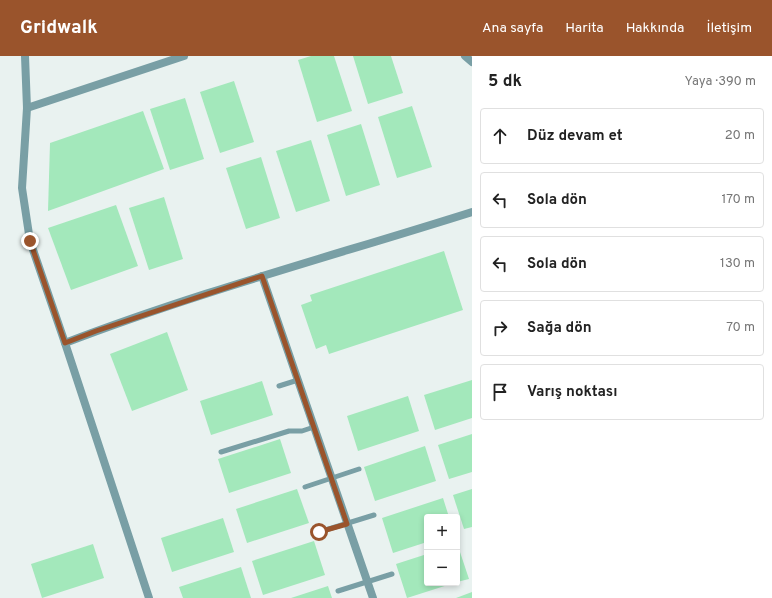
<!DOCTYPE html>
<html lang="tr">
<head>
<meta charset="utf-8">
<style>
  body { margin:0; font-family:Overpass,sans-serif; background:#f6f6f6; color:#222 }
  .controls { position:absolute; right:12px; bottom:12px; display:grid; overflow:hidden; border-radius:4px; box-shadow:0 2px 6px #0003 }
  .controls button { width:36px; height:36px; display:grid; place-items:center; padding:0; border:0; border-bottom:1px solid #e0e0e0; background:#fff; color:#222; font:20px sans-serif }
  .stop { position:absolute; width:12px; height:12px; margin:-9px; border:3px solid #9a542c; border-radius:50%; background:#fff }
  .stop.end { background:#9a542c; border-color:#fff; box-shadow:0 1px 4px #0008 }
  .list { margin:0; padding:0; list-style:none }
  h2 { display:flex; justify-content:space-between; align-items:center; height:52px; margin:0; padding:0 16px; font-size:17px }
  h2 small { font-size:13px; font-weight:400; color:#767676 }
  .list li { display:grid; grid-template-columns:26px 1fr auto; gap:12px; align-items:center; box-sizing:border-box; height:56px; margin:0 8px 8px; padding:0 8px; border:1px solid #e0e0e0; border-radius:4px }
  .list b { display:block; font-size:15px; white-space:nowrap }
  .list em { font-size:13px; font-style:normal; color:#767676 }
  .icon { flex:none; width:22px; height:22px; fill:none; stroke:currentColor; stroke-width:2; stroke-linecap:round; stroke-linejoin:round }
  .map { position:relative; flex:none; width:472px; height:542px; overflow:hidden }
  header { display:flex; align-items:center; gap:24px; box-sizing:border-box; height:56px; padding:0 20px; background:#9a542c; color:#fff }
  header strong { font-size:19px }
  nav { display:flex; gap:22px; margin-inline-start:auto; font-size:14px }
  main { display:flex }
  aside { flex:1; background:#fff }
  .map>svg:first-child { display:block }
  .building { fill:#a3e8bb }
  .lines { fill:none; stroke-linecap:round; stroke-linejoin:round }
  .lane { stroke:#799fa5; stroke-width:5 }
  .street { stroke:#799fa5; stroke-width:8 }
  .route { stroke:#9a542c; stroke-width:5 }
</style>
</head>
<body>
<header>
<strong>Gridwalk</strong>
<nav><a>Ana sayfa</a><a>Harita</a><a>Hakkında</a><a>İletişim</a></nav>
</header>
<main>
<div class="map">
<svg width="472" height="542" viewBox="0 0 472 542">
  <rect width="100%" height="100%" fill="#e9f2f0"/>
  <!-- building -->
  <g class="building">
    <path d="M311,0H334L352,55L317,66L298,4Z"/>
    <path d="M353,0H391L403,37L368,48Z"/>
    <path d="M234,25L254,86L220,97L200,36Z"/>
    <path d="M185,42L204,103L170,114L150,53Z"/>
    <path d="M412,50L432,111L397,122L378,61Z"/>
    <path d="M143,55L164,113L48,155L50,87Z"/>
    <path d="M361,68L380,129L346,140L327,79Z"/>
    <path d="M311,84L330,145L296,156L276,95Z"/>
    <path d="M261,101L280,162L246,173L226,112Z"/>
    <path d="M164,141L183,203L149,214L129,152Z"/>
    <path d="M116,149L138,210L71,234L48,172Z"/>
    <path d="M444,195L463,254L329,298L326,289L316,293L301,249L312,245L310,239Z"/>
    <path d="M167,276L188,334L132,355L110,298Z"/>
    <path d="M472,324V362L435,374L424,339Z"/>
    <path d="M262,325L273,359L211,379L200,345Z"/>
    <path d="M408,340L419,375L358,395L347,360Z"/>
    <path d="M472,378V416L449,423L438,389Z"/>
    <path d="M280,383L291,417L229,437L218,403Z"/>
    <path d="M425,390L436,425L375,445L364,411Z"/>
    <path d="M297,433L309,467L247,487L236,453Z"/>
    <path d="M472,433V471L464,473L453,439Z"/>
    <path d="M443,442L449,461H427V486L393,497L382,462Z"/>
    <path d="M223,462L234,496L172,516L161,482Z"/>
    <path d="M314,485L325,519L263,539L252,505Z"/>
    <path d="M457,487L469,523L457,526Z"/>
    <path d="M93,488L104,522L42,542L31,508Z"/>
    <path d="M427,498V527H454L407,542L396,508Z"/>
    <path d="M241,511L251,542H183L179,531Z"/>
    <path d="M328,530L332,542H291Z"/>
    <path d="M472,536V542H456Z"/>
  </g>
  <g class="lines">
    <!-- lane -->
    <g class="lane">
      <path d="M279,330L298,324"/>
      <path d="M221,396L289,375H302L314,371"/>
      <path d="M305,431L359,413"/>
      <path d="M319,476L374,459"/>
      <path d="M338,535L392,518"/>
    </g>
    <!-- street -->
    <g class="street">
      <path d="M25,0L27,52L22,132L30,185L65,287L149,542"/>
      <path d="M465,0L472,6"/>
      <path d="M27,52L184,0"/>
      <path d="M262,220L373,542"/>
      <path d="M65,287C198,236 336,199 472,156"/>
    </g>
  </g>
  <g class="lines">
    <!-- route -->
    <path class="route" d="M30,185L65,287L96,275L262,220L347,468L319,476"/>
  </g>
</svg>
<div class="controls">
<button>+</button>
<button>−</button>
</div>
<div class="stop" style="left:319px;top:476px"></div>
<div class="stop end" style="left:30px;top:185px"></div>
</div>
<aside>
<h2>5 dk<small>Yaya · 390 m</small></h2>
<ul class="list">
<li><svg class="icon" aria-label="ahead" viewBox="0 0 24 24"><path d="M12 20V5M6 11l6-6 6 6"/></svg><div><b>Düz devam et</b></div><em>20 m</em></li>
<li><svg class="icon" aria-label="left" viewBox="0 0 24 24"><path d="M17 20v-9H6M10 6l-5 5 5 5"/></svg><div><b>Sola dön</b></div><em>170 m</em></li>
<li><svg class="icon" aria-label="left" viewBox="0 0 24 24"><path d="M17 20v-9H6M10 6l-5 5 5 5"/></svg><div><b>Sola dön</b></div><em>130 m</em></li>
<li><svg class="icon" aria-label="right" viewBox="0 0 24 24"><path d="M7 20v-9h11M14 6l5 5-5 5"/></svg><div><b>Sağa dön</b></div><em>70 m</em></li>
<li><svg class="icon" aria-label="arrive" viewBox="0 0 24 24"><path d="M6 21V4h12l-3 4 3 4H6"/></svg><div><b>Varış noktası</b></div></li>
</ul>
</aside>
</main>
</body>
</html>
